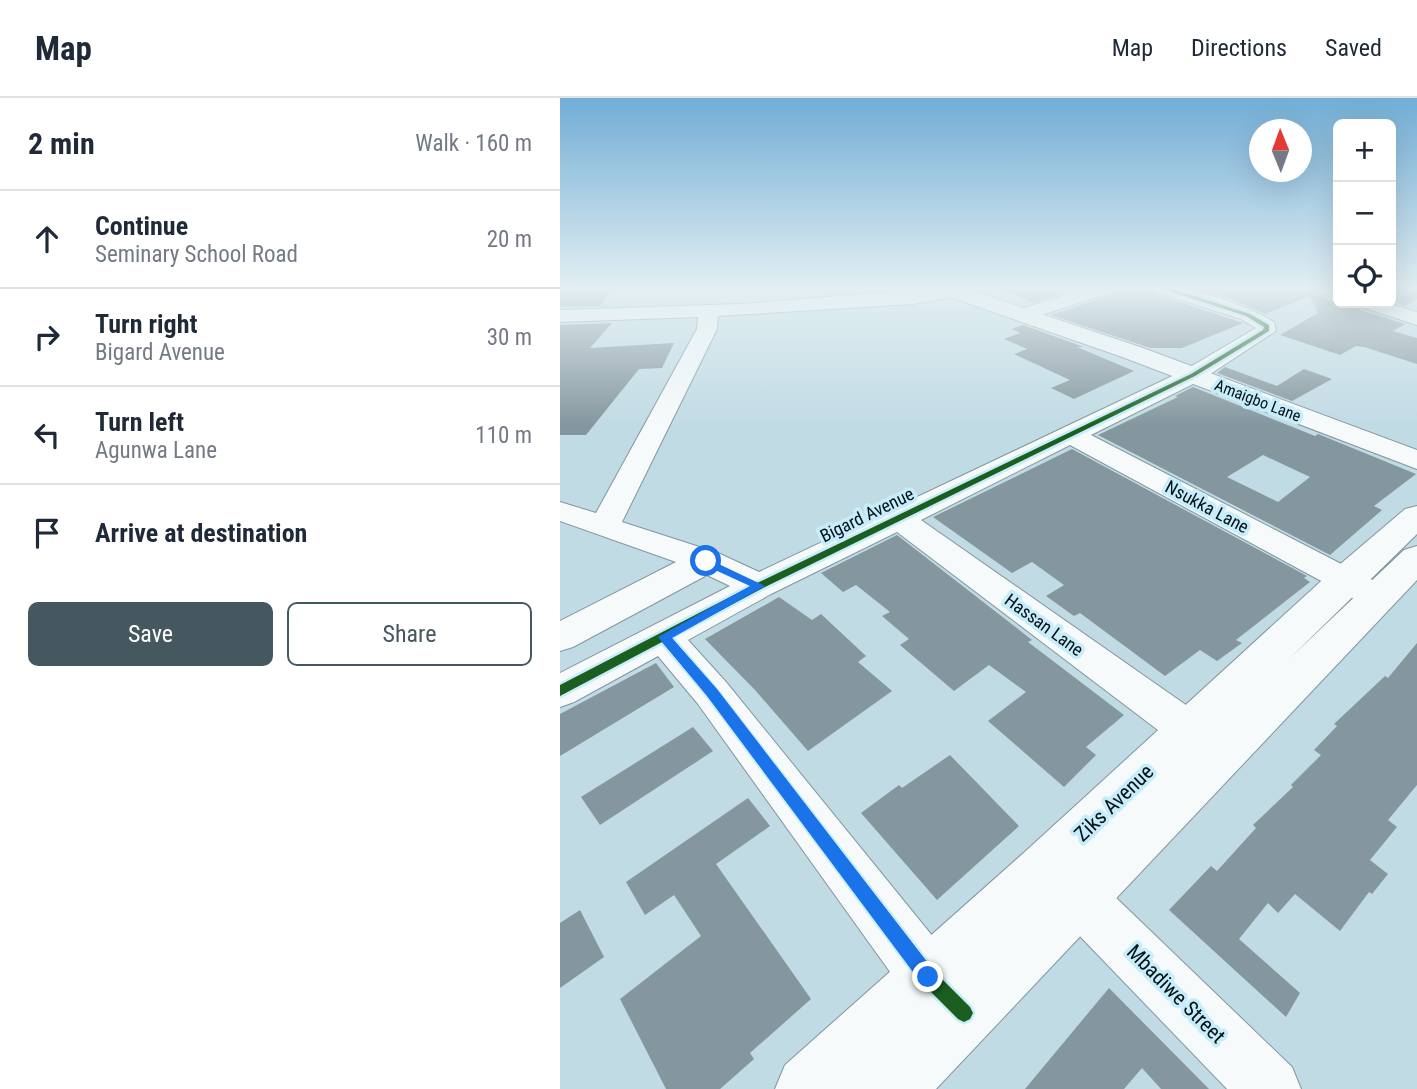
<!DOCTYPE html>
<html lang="en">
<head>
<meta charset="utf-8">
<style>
  body { margin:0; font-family:"Roboto Condensed",sans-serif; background:#f6f6f7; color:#1f2937 }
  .controls { position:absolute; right:21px; top:21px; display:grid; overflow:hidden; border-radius:10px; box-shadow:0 7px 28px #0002 }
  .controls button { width:63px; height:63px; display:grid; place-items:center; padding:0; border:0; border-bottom:2px solid #e0e1e3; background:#fff; color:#1f2937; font:35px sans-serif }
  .compass { position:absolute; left:689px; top:21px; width:63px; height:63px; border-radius:50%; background:#fff; box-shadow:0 7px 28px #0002; rotate:359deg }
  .stop { position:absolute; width:21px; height:21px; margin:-16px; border:5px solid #1a73e8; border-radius:50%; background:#fff }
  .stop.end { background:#1a73e8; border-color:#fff; box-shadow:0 2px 7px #0008 }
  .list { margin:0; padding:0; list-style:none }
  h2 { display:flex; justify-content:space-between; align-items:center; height:91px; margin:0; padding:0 28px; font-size:30px }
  h2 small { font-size:23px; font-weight:400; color:#747a83 }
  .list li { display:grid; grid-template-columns:46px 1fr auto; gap:21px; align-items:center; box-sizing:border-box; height:98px; padding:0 28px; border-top:2px solid #e0e1e3 }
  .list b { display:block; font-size:26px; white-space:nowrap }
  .list p { margin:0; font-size:23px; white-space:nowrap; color:#747a83 }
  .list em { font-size:23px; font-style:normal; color:#747a83 }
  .actions { display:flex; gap:14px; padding:21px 28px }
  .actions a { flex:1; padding:16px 0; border:2px solid #45585f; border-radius:10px; text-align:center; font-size:24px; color:#45585f }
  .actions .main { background:#45585f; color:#fff }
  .icon { flex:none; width:38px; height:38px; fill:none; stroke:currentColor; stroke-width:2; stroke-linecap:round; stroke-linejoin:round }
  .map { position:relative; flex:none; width:857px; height:991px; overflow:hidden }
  header { display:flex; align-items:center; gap:42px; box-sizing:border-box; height:98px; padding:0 35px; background:#fff; border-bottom:2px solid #e0e1e3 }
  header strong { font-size:33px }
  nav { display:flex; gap:38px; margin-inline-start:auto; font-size:24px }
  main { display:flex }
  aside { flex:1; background:#fff }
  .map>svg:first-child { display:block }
  .building { fill:#84969e; fill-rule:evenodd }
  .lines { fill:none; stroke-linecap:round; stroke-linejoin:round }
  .minor-casing { stroke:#82969c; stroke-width:2 }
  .major-casing { stroke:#82969c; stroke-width:2 }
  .minor { fill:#f6fafb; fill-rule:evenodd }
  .major { fill:#f6fafb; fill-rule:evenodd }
  .cycleway-casing { stroke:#c8edfa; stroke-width:5 }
  .cycleway { fill:#1b5e20; fill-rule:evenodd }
  .route { fill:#1a73e8 }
  .labels { text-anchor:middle; stroke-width:7; stroke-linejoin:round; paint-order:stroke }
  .far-street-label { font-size:16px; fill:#021218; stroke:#c8edfa }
  .street-label { font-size:18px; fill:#021218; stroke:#c8edfa }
  .near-street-label { font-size:21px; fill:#021218; stroke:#c8edfa }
</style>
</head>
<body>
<header>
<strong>Map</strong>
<nav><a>Map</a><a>Directions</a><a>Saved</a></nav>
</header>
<main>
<aside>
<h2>2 min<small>Walk · 160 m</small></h2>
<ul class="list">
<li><svg class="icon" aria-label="ahead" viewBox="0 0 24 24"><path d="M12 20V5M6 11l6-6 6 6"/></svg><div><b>Continue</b><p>Seminary School Road</p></div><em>20 m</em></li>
<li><svg class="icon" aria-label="right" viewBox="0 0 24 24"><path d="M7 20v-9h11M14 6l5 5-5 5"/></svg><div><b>Turn right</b><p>Bigard Avenue</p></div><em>30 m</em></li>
<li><svg class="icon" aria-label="left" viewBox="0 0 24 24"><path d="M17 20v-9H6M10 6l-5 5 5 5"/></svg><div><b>Turn left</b><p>Agunwa Lane</p></div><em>110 m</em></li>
<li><svg class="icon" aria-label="arrive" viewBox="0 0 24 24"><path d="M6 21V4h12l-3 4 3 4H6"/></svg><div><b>Arrive at destination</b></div></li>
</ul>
<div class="actions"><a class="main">Save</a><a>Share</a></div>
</aside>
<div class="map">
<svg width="857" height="991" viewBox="0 0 857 991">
  <rect width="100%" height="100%" fill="#c1dbe4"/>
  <!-- building -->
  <g class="building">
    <path d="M0,189H53L41,207H68L0,209Z"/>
    <path d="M437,189H484L501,196L473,205Z"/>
    <path d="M561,189H589L593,195L683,225L622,250H590L491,217L557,195Z"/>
    <path d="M625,189H749L753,195L778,205H795L800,212L845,226L833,233L857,240V266L804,249L796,248L780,257L720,237L758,215L750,198L705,216L671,201Z"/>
    <path d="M831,189H857V201L845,208L831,203Z"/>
    <path d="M52,225L30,250L114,245L102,270L79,271L26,337H0V227Z"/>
    <path d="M463,227L524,249H517L574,273L514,301L491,290L510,282L454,256L467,251L444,241L460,235L452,231Z"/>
    <path d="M665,269L717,288L744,271L772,281L732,303L657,275Z"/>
    <path d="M633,289L755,338L758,336L785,347L856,376L814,408L822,412L770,457L538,337L618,299L615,298ZM703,357L750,379L718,404L667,379Z"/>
    <path d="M512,351L747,478L744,480L750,484L676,542L682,545L657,563L640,552L605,578L520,515L514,518L486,498L504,487L472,464L452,475L373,419Z"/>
    <path d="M337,437L472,542L468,544L564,617L526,649L536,657L504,689L428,623L466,594L429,567L394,593L340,547L349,541L322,518L330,514L296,487L283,494L261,475Z"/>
    <path d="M219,499L252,522L261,516L306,558L298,564L332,593L248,653L195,592L145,541Z"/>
    <path d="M857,545V687L828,722L837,729L810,762L828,776L812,796L809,794L780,833L735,796L718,815L708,805L679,841L740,895L726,919L609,812L651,768L657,773L696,730L693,727L733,689L731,687L761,657L754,652L777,628L774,626L825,578L828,580Z"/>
    <path d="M96,565L114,589L0,658V616Z"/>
    <path d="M133,629L153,653L40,727L21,699Z"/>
    <path d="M390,657L459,728L377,802L301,715L339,687L342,690Z"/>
    <path d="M188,700L210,728L156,766L251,901L190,955L194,961L160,991H106L60,901L141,838L114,797L85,817L66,784Z"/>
    <path d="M20,812L44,859L0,890V825Z"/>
    <path d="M549,890L649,991H601L582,970L564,991H465Z"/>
  </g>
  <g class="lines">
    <defs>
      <g id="minor">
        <path d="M390,189H425L422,193L353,206L158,218L157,231L62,424L158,455L199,474L625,272L696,230L681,221L594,193L591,189C633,189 678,203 714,224L716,233L641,282L531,337L824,488L830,496L824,504L812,508L800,504L510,347L361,422L666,635L673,648L666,661L651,666L636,661L337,434L211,496L128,542L166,584L400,872L408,892L400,912L380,920L360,912L348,899L138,606L98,558L14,604L0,609V575L170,488L147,477L13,549L0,553V523L116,464L0,423V404L36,415L137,231L138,219L0,224V212L181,206Z"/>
        <path d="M530,189H559L556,193L472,220H458L455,216L458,212Z"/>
        <path d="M751,189H778V201L754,193Z"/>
        <path d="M798,205H827L857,214V227L801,209Z"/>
        <path d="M505,761L523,768L732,969L741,991H667L487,804L480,786L487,768Z"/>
      </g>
      <g id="major">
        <path d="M370,189H401L583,250L857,352V371L565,260L373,193Z"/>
        <path d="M857,408V436L728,562L844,452L857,448V482L376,991H215L225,967L468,751L771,474L845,411Z"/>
      </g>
    </defs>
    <!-- minor casing -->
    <use href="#minor" class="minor-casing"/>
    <!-- major casing -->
    <use href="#major" class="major-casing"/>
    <!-- minor -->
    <use href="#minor" class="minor"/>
    <!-- major -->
    <use href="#major" class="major"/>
    <defs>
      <path id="cycleway" d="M597,189H607L690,216L709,227V233L635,278L203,490L111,539L156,592L374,873L410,909L413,915L410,921L404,924L398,921L362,885L148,598L102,544L0,598V587L195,486L631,276L703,232L704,229L686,218Z"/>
    </defs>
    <!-- cycleway casing -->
    <use href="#cycleway" class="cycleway-casing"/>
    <!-- cycleway -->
    <use href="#cycleway" class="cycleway"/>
  </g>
  <!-- sky -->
  <linearGradient id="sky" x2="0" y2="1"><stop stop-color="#71add5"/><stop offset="0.58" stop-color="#e3eff3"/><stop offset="1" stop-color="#e3eff3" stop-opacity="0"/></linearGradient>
  <rect width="857" height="328" fill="url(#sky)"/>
  <!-- route -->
  <path class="route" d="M146,460L205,488L112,540L157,591L374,873L377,879L374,886L368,888L362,886L147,598L98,539L190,488L142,466L141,463Z"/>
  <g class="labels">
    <!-- far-street labels -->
    <g class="far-street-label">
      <text transform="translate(698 302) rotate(21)" y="6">Amaigbo Lane</text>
    </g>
    <!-- street labels -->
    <g class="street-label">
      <text transform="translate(647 409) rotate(28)" y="6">Nsukka Lane</text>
      <text transform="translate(307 417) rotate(-26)" y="6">Bigard Avenue</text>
      <text transform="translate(484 527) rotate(36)" y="6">Hassan Lane</text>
    </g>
    <!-- near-street labels -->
    <g class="near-street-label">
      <text transform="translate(554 705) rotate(-44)" y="7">Ziks Avenue</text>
      <text transform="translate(616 896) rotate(45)" y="7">Mbadiwe Street</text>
    </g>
  </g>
</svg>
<div class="controls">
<button>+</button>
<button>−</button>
<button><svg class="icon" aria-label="locate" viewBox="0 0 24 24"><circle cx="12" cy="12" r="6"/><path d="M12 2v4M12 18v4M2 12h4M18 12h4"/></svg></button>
</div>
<svg class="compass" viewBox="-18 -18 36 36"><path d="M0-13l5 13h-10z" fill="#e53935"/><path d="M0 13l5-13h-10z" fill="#747a83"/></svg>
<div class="stop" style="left:146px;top:463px"></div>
<div class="stop end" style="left:368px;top:879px"></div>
</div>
</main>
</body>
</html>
